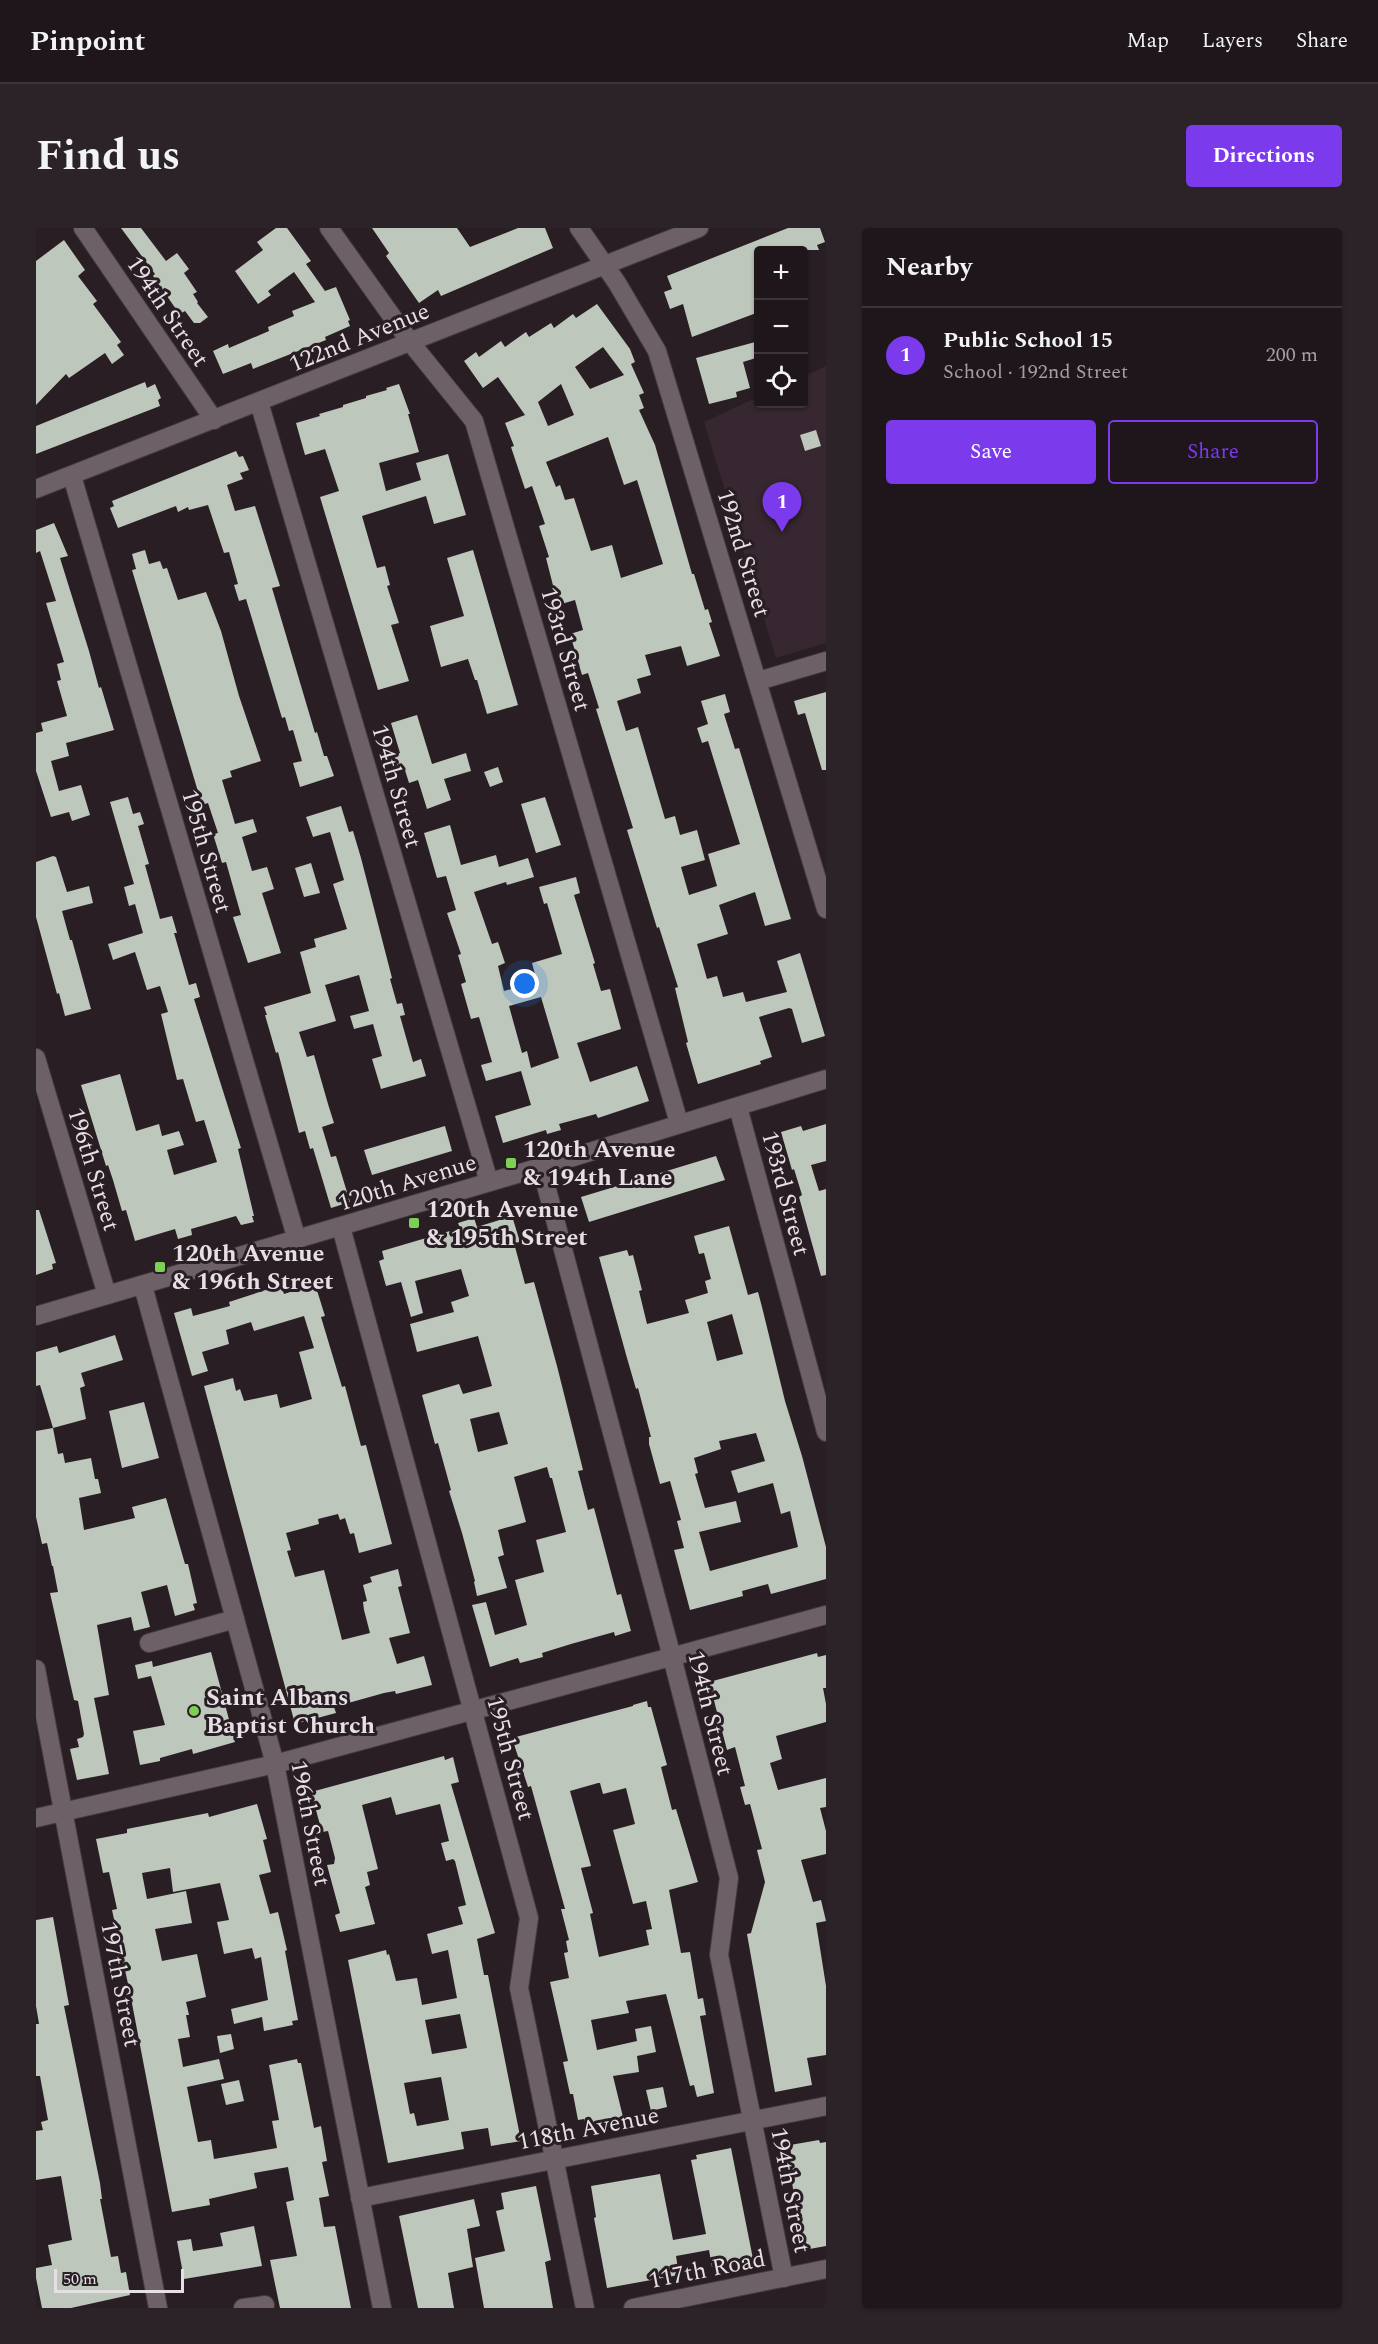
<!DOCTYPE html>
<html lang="en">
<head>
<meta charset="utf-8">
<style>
  body { margin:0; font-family:Spectral,serif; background:#2b2328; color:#f1f3f6 }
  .controls { position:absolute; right:18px; top:18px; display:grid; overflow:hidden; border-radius:6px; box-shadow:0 2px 4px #0004 }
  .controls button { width:54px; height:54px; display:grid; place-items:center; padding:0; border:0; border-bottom:2px solid #3c353a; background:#1e161b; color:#f1f3f6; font:30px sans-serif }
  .scale { position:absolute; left:18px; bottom:15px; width:130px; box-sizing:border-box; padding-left:6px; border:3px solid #e6dfe3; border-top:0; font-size:16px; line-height:21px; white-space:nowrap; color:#e6dfe3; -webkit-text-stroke:4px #281e24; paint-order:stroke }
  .you { position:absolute; left:489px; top:756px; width:21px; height:21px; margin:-15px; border:4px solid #fff; border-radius:50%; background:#1a73e8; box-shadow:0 0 0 9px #1a73e833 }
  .badge { display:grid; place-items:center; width:39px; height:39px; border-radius:50%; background:#7c3aed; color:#fff; font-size:20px; font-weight:700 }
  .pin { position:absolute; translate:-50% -50px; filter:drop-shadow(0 2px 3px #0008) }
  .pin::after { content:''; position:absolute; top:32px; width:21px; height:18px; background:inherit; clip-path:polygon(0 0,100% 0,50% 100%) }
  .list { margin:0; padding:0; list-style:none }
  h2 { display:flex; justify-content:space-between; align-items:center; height:78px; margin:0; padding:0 24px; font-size:26px }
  h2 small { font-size:20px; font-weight:400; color:#a19fa3 }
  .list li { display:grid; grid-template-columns:39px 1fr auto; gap:18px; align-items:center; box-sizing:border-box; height:96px; padding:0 24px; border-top:2px solid #3c353a }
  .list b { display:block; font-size:22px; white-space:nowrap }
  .list p { margin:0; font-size:20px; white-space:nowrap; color:#a19fa3 }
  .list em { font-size:20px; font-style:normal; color:#a19fa3 }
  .actions { display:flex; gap:12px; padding:18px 24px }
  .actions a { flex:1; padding:14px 0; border:2px solid #7c3aed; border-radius:6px; text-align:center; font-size:21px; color:#7c3aed }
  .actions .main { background:#7c3aed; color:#fff }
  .icon { flex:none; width:33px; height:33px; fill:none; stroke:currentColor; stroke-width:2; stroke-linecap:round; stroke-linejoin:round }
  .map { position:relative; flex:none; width:790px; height:2080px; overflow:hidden; border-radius:6px }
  header { display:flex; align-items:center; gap:36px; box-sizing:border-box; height:84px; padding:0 30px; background:#1e161b; border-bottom:2px solid #3c353a }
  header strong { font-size:28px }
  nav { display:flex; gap:33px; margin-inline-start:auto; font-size:21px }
  .intro { display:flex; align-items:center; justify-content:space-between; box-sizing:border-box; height:144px; padding:0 36px }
  h1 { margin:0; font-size:42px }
  .button { padding:15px 27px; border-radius:6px; background:#7c3aed; color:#fff; font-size:21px; font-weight:700 }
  main { display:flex; gap:36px; padding:0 36px }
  aside { flex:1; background:#1e161b; border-radius:6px; box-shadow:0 2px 4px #0004 }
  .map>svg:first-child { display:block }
  .built { fill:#372730 }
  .building { fill:#bec7bb; fill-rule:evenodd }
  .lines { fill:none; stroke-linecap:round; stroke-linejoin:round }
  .minor-casing { stroke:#443c40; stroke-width:20 }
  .minor { stroke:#6d6167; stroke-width:18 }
  .poi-dot { fill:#7cd154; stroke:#281e24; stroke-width:2 }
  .labels { text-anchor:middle; stroke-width:6; stroke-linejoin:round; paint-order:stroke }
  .street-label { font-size:24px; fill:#e6dfe3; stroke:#281e24 }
  .poi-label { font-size:24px; font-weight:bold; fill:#e6dfe3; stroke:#281e24; text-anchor:start }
</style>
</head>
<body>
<header>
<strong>Pinpoint</strong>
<nav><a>Map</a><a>Layers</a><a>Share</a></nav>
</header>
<div class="intro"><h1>Find us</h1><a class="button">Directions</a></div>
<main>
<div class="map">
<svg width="790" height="2080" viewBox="0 0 790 2080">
  <rect width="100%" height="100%" fill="#281e24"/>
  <!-- built -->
  <path class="built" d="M790,138V415L740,430L668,194L722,169V176H768V148Z"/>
  <!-- building -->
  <g class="building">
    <path d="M85,0H105L130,33L141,25L153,41L148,45L161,64L157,66L162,74L161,75L172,89L164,95H158L149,83L144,86L142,84L117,48L119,46Z"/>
    <path d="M240,0H251L275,33L270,36L289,63L300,59L314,92L312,93L314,98L289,109L290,112L217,141L215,135L187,146L177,123L192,116L193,120L233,103L232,99L258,88L256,83L279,74L258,44L232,63L235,67L222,76L199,43L227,22L221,14Z"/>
    <path d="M336,0H421L434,19L482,0H509L517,20L405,68L402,62L383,75L350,28L353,25Z"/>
    <path d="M752,0H784L789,14L781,17L783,22H723V84L656,109L647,76L634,81L628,64L636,61L631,48Z"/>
    <path d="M28,12L49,42L42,48L61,73L57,76L85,114L81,117L88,127L76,136L69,125L33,150L30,146L0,177V33Z"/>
    <path d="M561,76L594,121L599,134L595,136L608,165L603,167L608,180L603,182L619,217L656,346H658L669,382L672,381L676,394L673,395L684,428L651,438L645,418L609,427L615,447L601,451L605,465L581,473L590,503L602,499L629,591L639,588L644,607L661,602L669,632L645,639L653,667L681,658L672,626L704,616L672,513L666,515L661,500L672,496L665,473L689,466L694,484L688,486L699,521L703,520L755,691L729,698L719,664L683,677L692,706L661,716L671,751L681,748L687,769L707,764L710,774L751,764L741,733L764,725L789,808L766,815L756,781L753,780L723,789L736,829L724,833L725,836L662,856L650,815L652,814L639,760L642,759L623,699L621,700L595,615L591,602L597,600L560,481L563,480L552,445L546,447L534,406L547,402L539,372L522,377L510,330L513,329L503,298L509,296L496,258L489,261L475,219L478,218L469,195L489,187L462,149L447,160L428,133L440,124L443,129L465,113L469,119L490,104L493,109L515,95L518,100L537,86L540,90ZM567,119L588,147L554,161L539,139ZM525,156L538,187L512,198L502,174ZM572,209L588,257L601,252L627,336L585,350L576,317L555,323L538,270L529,272L524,257L520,259L510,234Z"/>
    <path d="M723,113V129L707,134L714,160L700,164L701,169L673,176L660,130Z"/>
    <path d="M109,154L111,160L119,156L125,170L122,172L124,178L0,226V198Z"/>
    <path d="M363,156L374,186H372L383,224L343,235L350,263L385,252L380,235L412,226L430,287L398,296L390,268L326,288L341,340L349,338L354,357L351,358L363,395L355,397L373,453L342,462L284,269L303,263L289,221L269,227L260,195L284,188L283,186L307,179V177L330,170V168L351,162L350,160Z"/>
    <path d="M780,202L785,218L769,223L764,207Z"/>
    <path d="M200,223L203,229L207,228L213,242L204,245L207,251L191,257L199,283L219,278L244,358L236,360L279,505L281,504L288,528H291L298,548L264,559L257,535L266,533L257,502L253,503L249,489L246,490L210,371L203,373L198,357L202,356L193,324L188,325L172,277L153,282L152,279L142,284L140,278L82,300L74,280L78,278L76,273Z"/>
    <path d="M18,295L32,328L24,330L53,423L63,460L65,459L78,502L30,515L33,528L15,533L23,563L45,557L54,587L36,593L33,584L15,589L0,543V505L7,503L5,495L31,488L21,453L25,452L21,436L28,434L10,375L20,373L4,323L0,325V302Z"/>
    <path d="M109,322L113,336L124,333L127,341L131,340L142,372L170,364L185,403L203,468L225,533L194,543L196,549L186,552L199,596L217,591L221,604L206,609L216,643L231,639L238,661L226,665L245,725L212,735L197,689L205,687L190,634L186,635L177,606L182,605L172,575L166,577L96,342L100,341L96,326Z"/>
    <path d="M437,322L482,477L451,486L441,452H439L432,431L405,439L394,398L428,388L411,330Z"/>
    <path d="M790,464V542H786L769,485L762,487L758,473Z"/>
    <path d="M381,487L396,536L430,525L435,543L408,551L415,572L391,581L382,552L373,555L368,539L362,541L358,527L364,525L355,495Z"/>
    <path d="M462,539L467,554L454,559L448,544Z"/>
    <path d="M92,569L97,586L104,584L108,596L102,598L113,636L109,637L124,691L136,688L141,705H138L153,757L160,755L164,769L158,771L205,920L202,921L218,988H216L218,994L205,997L200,988L155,1001L156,1007L142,1011L139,1001L99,1013L90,982L86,983L77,952L72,937L70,938L45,857L84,846L100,903L123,896L126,908L143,903L148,917L131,922L138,947L181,934L168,892L160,894L147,851L141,852L125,786L132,784L124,758L111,762L99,724L77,732L72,716L107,705L99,676L93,678L88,659L98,656L74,574Z"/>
    <path d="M509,569L525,617L500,625L485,576Z"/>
    <path d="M305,578L313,604L317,603L325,630L356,750L354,751L361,776L366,775L369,787L364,788L377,834L385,831L390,848L345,861L336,831L346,828L337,796L318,801L314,788L333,783L323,747L289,757L300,793L263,804L271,829L278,827L292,876L298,895L286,899L295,929L300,928L314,974L295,980L277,920L274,921L269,903L263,905L242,824L240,825L229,787H231L228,779L275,765L264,724L280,719L278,711L311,701L297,656L308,652L294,604L277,609L270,589Z"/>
    <path d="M414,597L425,637L460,627L463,639L492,630L498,649L471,657L470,654L438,664L456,716L462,714L469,735L462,738L468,763L501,754L496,735L526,726L511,675L508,676L503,659L540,649L544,665L538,667L559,735L557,736L565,763L574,761L585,801L541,815L554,854L601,838L613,873L562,890L560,886L523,896L525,902L511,906L510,902L467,915L459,888L495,877L485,843L450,853L445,837L456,834L443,789L435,791L425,756L430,754L422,727L425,726L411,685L420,682L410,648L401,650L388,605ZM505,769L523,830L495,840L491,823L486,825L473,778Z"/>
    <path d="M17,628L20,629L31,664L53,658L57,675L26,683L34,712H36L55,781L29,788L23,765L21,766L0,689V634Z"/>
    <path d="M275,635L284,665L268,669L259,640Z"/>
    <path d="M790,896V933L775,937L783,963L790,961V1047L785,1048L763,969L766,967L758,941L756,942L745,904L765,898L767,903Z"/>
    <path d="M409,898L416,923L336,947L328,922Z"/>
    <path d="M680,928L689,952L553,994L545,969Z"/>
    <path d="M0,982H3L20,1035L16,1036L17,1041L0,1047Z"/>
    <path d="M476,988L484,1014L478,1015L489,1056L498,1054L521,1138L547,1242L542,1243L552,1282L558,1280L581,1367L585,1366L595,1403L579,1408L578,1404L535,1416L506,1425L507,1429L484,1435L482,1430L454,1439L436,1377L450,1374L459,1407L491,1397L479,1352L508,1344L500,1312L530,1304L516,1250H514L511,1239L478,1249L490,1294L462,1302L468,1327L462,1329L471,1360L441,1368L438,1354L439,1353L426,1305L413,1263L415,1262L402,1215L399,1216L386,1167L423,1156L427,1166L456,1158L442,1108L381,1124L374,1096L418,1084L415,1074L433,1068L425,1041L379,1053L387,1085L375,1089L365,1054L350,1058L343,1033L348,1031L346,1023L424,1000L422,995L438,990L441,999ZM463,1184L472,1216L442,1224L434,1191Z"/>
    <path d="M693,998L712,1067L722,1064L726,1079L749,1173L766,1228L790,1319V1351L735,1366L732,1356L706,1363L707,1368L654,1382L638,1322L648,1320L641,1293L645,1292L634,1253L624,1256L613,1216V1209H615L602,1160L600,1161L591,1130L563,1029L591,1022L593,1028L597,1027L606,1062L603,1063L611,1096L653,1085L649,1072L672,1065L669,1053L675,1051L668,1025L663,1026L658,1008ZM696,1086L707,1126L681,1133L671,1094ZM720,1205L729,1233L695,1243L702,1265L737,1255L745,1286L754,1283L762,1319L674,1343L663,1304L705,1294L700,1273L669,1280L659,1246L662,1245L658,1230L685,1221L683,1213Z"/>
    <path d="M279,1056L289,1088L285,1089L306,1159L309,1158L325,1218L330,1217L356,1316L323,1325L318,1305L314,1306L309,1290L304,1292L302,1286L282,1291L283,1296L250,1305L255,1322L251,1323L259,1349L288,1342L306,1412L334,1405L328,1382L327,1374L331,1373L327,1357L336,1354L334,1349L362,1341L366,1358L362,1359L374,1405L353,1410L361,1436L388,1428L396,1457L360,1466L359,1463L348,1465L298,1479L300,1485L259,1496L168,1158L197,1150L200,1163L204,1161L208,1173L241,1166L244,1180L276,1171L263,1124L278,1120L268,1088L218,1103L215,1094L190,1102L193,1116L166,1124L172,1143L156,1148L138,1085L155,1080L157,1088L194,1078L193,1074L245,1057L248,1066Z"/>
    <path d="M79,1107L87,1132L45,1145L49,1158L44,1160L50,1191L17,1200L22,1226L27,1225L29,1235L55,1230L59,1251H62L65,1265L43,1270L48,1302L99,1290L96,1279L130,1270L149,1336H152L161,1375L157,1376L159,1382L139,1388L131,1357L105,1364L114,1399L98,1403L95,1389L61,1397L73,1467L58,1470L73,1546L41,1552L34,1521L43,1519L41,1511L47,1509L48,1506L42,1473L38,1472L14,1365L22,1364L17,1338H16L11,1315L6,1316L0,1289V1203L17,1200L4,1157L0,1158V1124L21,1118L23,1125Z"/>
    <path d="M108,1174L123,1230L86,1240L73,1183Z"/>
    <path d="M175,1424L199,1514L157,1526L156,1521L124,1530V1533L104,1537L97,1503L129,1497L115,1448L102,1451L99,1437L116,1433L117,1439Z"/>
    <path d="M781,1425L782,1429L790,1427V1460H787L790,1476V1494L740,1508L746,1531L734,1535L742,1562L790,1550V1579L784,1580L790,1603V1626L765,1632L777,1674L785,1672L790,1693L780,1695L790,1758V1827L771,1830L776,1857L739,1864L711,1706L715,1705L729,1654L721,1622L726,1621L714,1576L709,1577L704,1559L709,1558L699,1519L691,1522L673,1454Z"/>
    <path d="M611,1473L612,1479H615L631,1537L625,1539L636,1582L640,1581L662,1654L633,1662L645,1725L654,1724L662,1771L667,1770L670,1787L664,1788L678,1865L661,1869L658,1857L654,1858L630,1766L590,1773L593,1785L555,1792L561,1822L601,1813L599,1801L615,1798L620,1824L601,1828L603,1844L577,1848L587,1889L550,1897L548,1891L542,1892L537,1866H534L527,1834L532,1833L514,1754L533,1750L528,1725L532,1724L530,1713L533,1712L525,1681H529L495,1558L492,1559L476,1510L597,1478V1477ZM562,1555H564L567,1566L590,1560L599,1596L577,1602L597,1676L610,1673L616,1701L610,1702L613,1717L563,1729L554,1686L557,1685L545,1640L555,1638L534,1563Z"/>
    <path d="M408,1528L409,1532L417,1529L423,1554L415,1556L459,1705L441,1711L448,1747H452L485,1913L455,1918L452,1900L425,1904L428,1921L352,1935L312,1732L350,1722L351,1727L353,1726L360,1753L381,1750L386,1777L421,1770L412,1722L396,1726L391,1706L427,1696L422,1679L430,1677L419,1633L417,1631L410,1633L405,1615L413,1613L404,1576L360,1587L355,1569L326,1577L342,1641L331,1644L334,1657L329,1659L339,1696L304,1704L299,1687L304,1685L291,1637L298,1636L299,1630L292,1603L286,1604L275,1564ZM424,1786L431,1820L396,1826L389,1792ZM405,1849L413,1892L381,1898L378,1885L374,1886L368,1855Z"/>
    <path d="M221,1576L231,1611L227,1612L235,1644L223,1647L234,1686L242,1684L251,1722L249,1723L262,1792L256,1793L257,1797L228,1803L226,1789L198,1796L195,1781L232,1772L225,1729L219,1731L216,1720L188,1726L181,1694L193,1692L184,1655L137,1664L134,1640L106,1645L111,1671L150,1663L156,1695L119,1701L126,1733L161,1726L170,1769L150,1774L153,1787H150L154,1809L142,1811L147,1839L183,1831L188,1851L151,1859L162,1914L175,1912L178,1931L241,1920L236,1893L243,1892L233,1837L261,1831L262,1835H265L278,1900L285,1898L291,1933L286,1934L293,1968L283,1970L288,1999L299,1998L315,2080H244L234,2032L261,2028L250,1974L258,1972L252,1939L218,1945L221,1960L173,1971L174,1977L136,1984L94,1765L76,1682L81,1681L73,1644L67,1645L60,1611L91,1605V1601L172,1585L173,1589Z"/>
    <path d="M17,1689L33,1777L28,1778L64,1955L66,1971H64L75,2029L82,2028L85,2045L90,2044L94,2067L35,2080H6L0,2050V2040L16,2037L12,2017L36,2012L25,1948L0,1952V1903L7,1902L5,1894L12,1892L4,1848H0V1796H3L0,1778V1692Z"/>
    <path d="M195,1806L198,1821L184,1825L181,1808Z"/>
    <path d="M203,1852L208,1873L190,1877L185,1856Z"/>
    <path d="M627,1859L631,1879L615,1883L610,1862Z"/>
    <path d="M783,1912L784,1915L790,1914V2018L768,2022L751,1927L755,1926L754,1917Z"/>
    <path d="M695,1920L717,2031L676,2039L673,2022L640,2028L643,2047L571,2060L558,1990L560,1989L555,1958L624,1946L637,2012L670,2006L655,1932L661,1931L660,1927Z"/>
    <path d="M500,1958L515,2032L509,2034L517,2080H448L439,2030L469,2023L460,1983L468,1981L465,1965Z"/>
    <path d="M438,1971L444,1998L431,2001L437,2039L412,2045L418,2080H382L363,1988Z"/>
    <path d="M218,1998L226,2038L148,2051L141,2013L155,2011L157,2023L187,2018L184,2005Z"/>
  </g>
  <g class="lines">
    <defs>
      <g id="minor">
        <path d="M47,0L178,192"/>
        <path d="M293,0L375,115L438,193L643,895"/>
        <path d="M543,0L581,55L621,123L790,681"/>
        <path d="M223,174L453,954"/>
        <path d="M36,248L261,1012"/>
        <path d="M0,261L663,0"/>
        <path d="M722,453L790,433"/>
        <path d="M0,830L71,1067"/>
        <path d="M702,879L790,1204"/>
        <path d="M505,939L636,1429L693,1650L683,1727L748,2050"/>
        <path d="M305,999L493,1690L483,1760L549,2080"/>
        <path d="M107,1058L239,1536L346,2080"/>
        <path d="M0,1088L505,939L790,851"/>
        <path d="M113,1415L199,1391"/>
        <path d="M0,1441L122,2080"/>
        <path d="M0,1590L239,1536L790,1387"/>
        <path d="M324,1970L790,1878"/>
        <path d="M207,2080L229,2077"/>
        <path d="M597,2080L790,2041"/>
      </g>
    </defs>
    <!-- minor casing -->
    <use href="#minor" class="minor-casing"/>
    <!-- minor -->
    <use href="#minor" class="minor"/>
  </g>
  <!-- markers -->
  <g class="poi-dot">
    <rect x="469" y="929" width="12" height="12" rx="3"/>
    <rect x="372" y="989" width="12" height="12" rx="3"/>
    <rect x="118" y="1033" width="12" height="12" rx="3"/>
    <circle cx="158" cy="1483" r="6"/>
  </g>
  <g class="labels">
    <!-- street labels -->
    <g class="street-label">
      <text transform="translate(132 83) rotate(56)" y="8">194th Street</text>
      <text transform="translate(323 109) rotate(-22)" y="8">122nd Avenue</text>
      <text transform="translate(708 325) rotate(73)" y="8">192nd Street</text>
      <text transform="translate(530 421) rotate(74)" y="8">193rd Street</text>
      <text transform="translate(361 558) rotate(74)" y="8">194th Street</text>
      <text transform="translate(171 623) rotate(74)" y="8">195th Street</text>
      <text transform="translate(58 941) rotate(73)" y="8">196th Street</text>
      <text transform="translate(371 954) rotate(-17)" y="8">120th Avenue</text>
      <text transform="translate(750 965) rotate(75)" y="8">193rd Street</text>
      <text transform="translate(675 1485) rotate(76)" y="8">194th Street</text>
      <text transform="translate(475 1530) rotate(75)" y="8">195th Street</text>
      <text transform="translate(275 1595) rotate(79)" y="8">196th Street</text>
      <text transform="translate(85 1756) rotate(79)" y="8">197th Street</text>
      <text transform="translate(552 1900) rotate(-11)" y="8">118th Avenue</text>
      <text transform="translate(755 1962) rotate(79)" y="8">194th Street</text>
      <text transform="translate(671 2041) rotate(-11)" y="8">117th Road</text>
    </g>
    <!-- poi labels -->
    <g class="poi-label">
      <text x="487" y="929">120th Avenue<tspan x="487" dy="28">&amp; 194th Lane</tspan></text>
      <text x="390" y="989">120th Avenue<tspan x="390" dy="28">&amp; 195th Street</tspan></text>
      <text x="136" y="1033">120th Avenue<tspan x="136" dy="28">&amp; 196th Street</tspan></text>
      <text x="170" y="1477">Saint Albans<tspan x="170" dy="28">Baptist Church</tspan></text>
    </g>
  </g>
</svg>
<div class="controls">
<button>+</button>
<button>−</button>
<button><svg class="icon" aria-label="locate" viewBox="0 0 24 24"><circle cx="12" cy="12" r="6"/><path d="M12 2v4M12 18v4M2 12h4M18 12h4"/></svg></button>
</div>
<div class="scale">50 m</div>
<div class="you"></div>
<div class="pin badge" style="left:746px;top:304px">1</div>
</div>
<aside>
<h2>Nearby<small></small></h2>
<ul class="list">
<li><span class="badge">1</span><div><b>Public School 15</b><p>School · 192nd Street</p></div><em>200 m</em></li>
</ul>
<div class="actions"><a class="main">Save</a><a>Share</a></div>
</aside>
</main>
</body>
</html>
